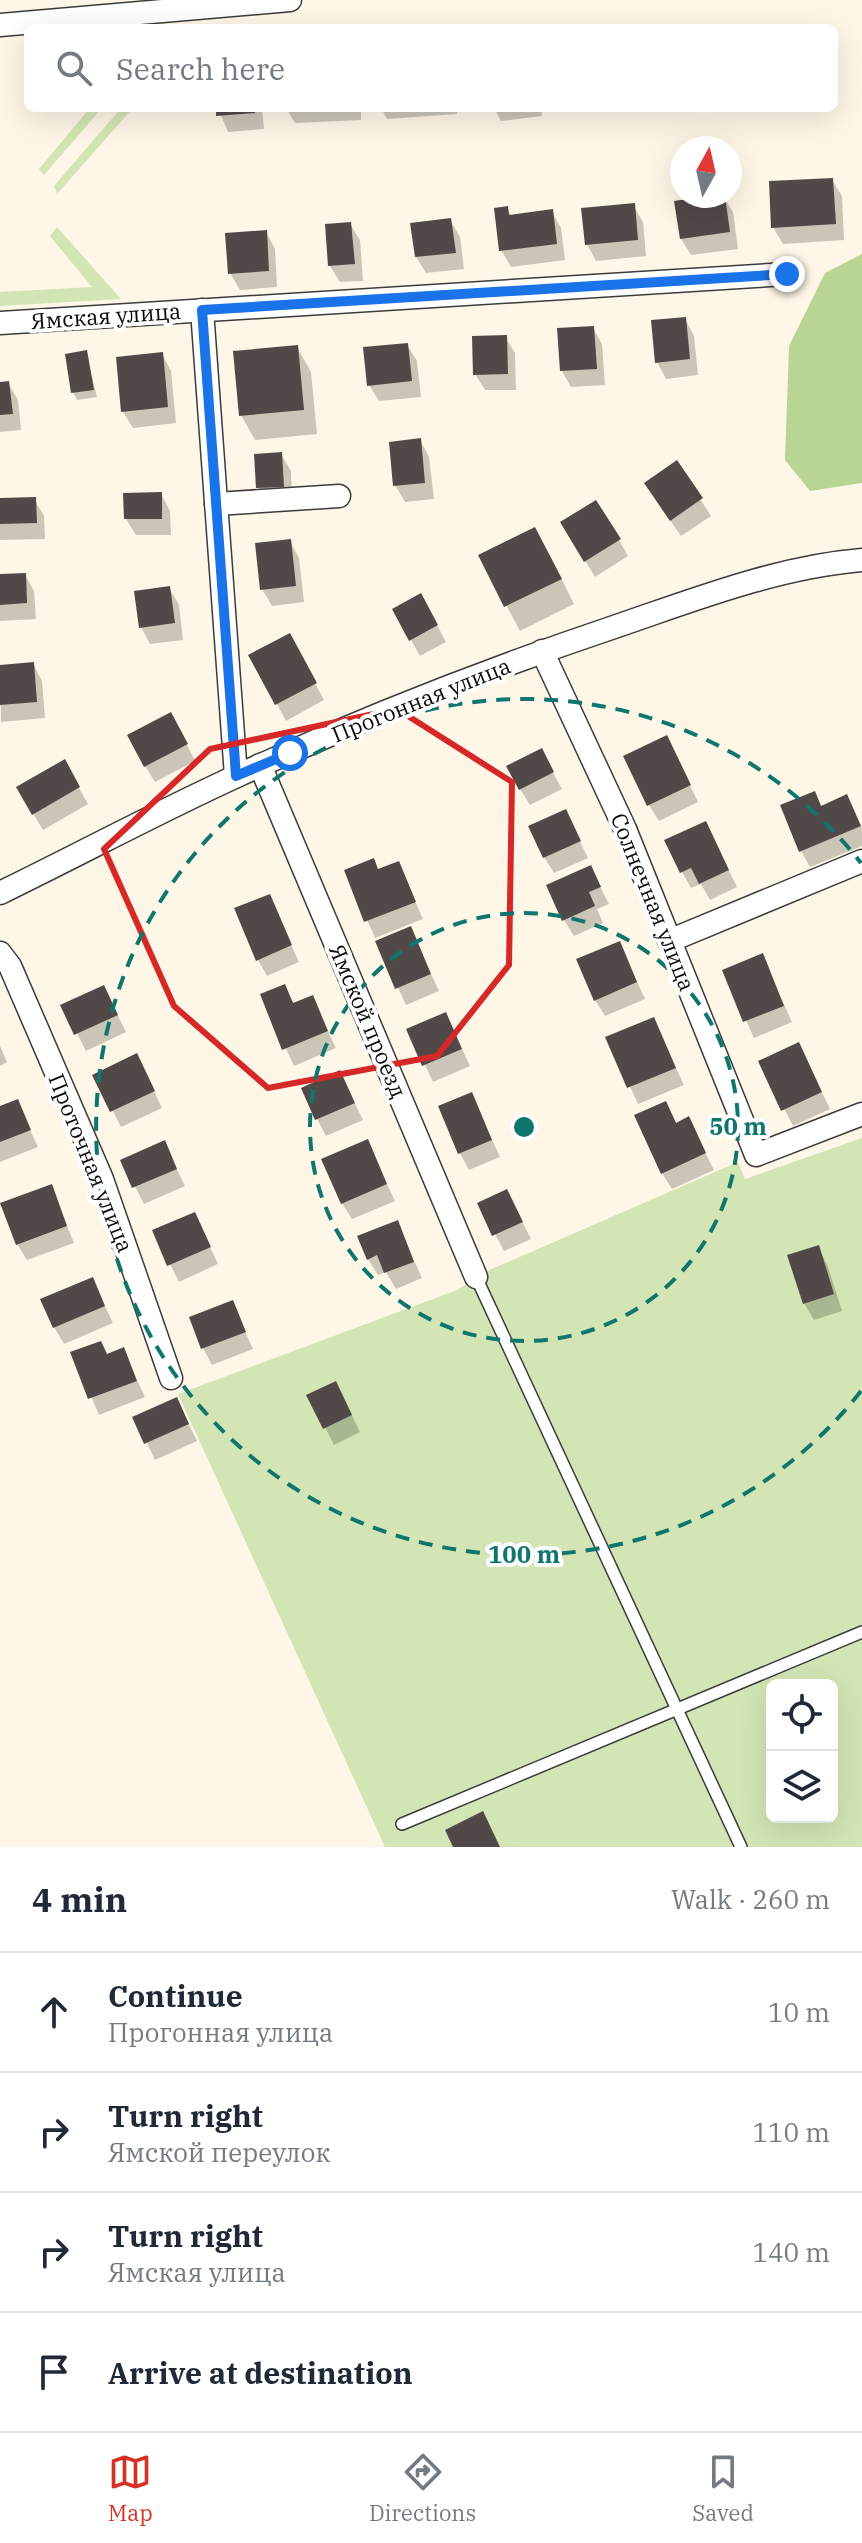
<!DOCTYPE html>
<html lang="en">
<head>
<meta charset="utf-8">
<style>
  body { margin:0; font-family:"IBM Plex Serif",serif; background:#f6f6f7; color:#1f2937 }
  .controls { position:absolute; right:24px; bottom:24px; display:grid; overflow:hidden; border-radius:12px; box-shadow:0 8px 32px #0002 }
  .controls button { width:72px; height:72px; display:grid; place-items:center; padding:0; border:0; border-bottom:2px solid #e0e1e3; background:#fff; color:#1f2937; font:40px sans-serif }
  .compass { position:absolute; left:670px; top:136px; width:72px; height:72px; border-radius:50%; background:#fff; box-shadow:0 8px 32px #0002; rotate:8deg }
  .stop { position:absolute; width:24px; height:24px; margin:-18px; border:6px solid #1a73e8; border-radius:50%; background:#fff }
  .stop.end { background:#1a73e8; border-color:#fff; box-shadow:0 2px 8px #0008 }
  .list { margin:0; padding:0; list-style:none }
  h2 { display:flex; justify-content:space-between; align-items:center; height:104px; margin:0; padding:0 32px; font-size:34px }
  h2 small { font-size:26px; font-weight:400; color:#747a83 }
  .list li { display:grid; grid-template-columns:52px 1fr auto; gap:24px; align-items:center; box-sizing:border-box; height:120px; padding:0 32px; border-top:2px solid #e0e1e3 }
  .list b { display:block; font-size:30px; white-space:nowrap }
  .list p { margin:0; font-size:26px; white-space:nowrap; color:#747a83 }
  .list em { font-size:26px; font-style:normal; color:#747a83 }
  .icon { flex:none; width:44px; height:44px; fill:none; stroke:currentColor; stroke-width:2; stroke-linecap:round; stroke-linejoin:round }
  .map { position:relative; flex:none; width:862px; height:1847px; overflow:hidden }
  .search { position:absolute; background:#fff; box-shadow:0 8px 32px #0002; left:24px; right:24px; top:24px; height:88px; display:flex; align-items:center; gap:20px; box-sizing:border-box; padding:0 28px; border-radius:12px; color:#747a83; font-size:30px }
  .sheet { height:584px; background:#fff }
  nav { display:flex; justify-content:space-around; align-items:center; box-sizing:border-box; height:112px; border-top:2px solid #e0e1e3; background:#fff; font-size:22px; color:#747a83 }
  nav a { display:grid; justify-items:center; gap:4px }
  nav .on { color:#d93025 }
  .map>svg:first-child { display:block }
  .green { fill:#d3e5b4; fill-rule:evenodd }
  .forest { fill:#b8d594 }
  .shadow { fill:#0003 }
  .building { fill:#514947 }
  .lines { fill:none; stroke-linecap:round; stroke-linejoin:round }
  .lane-casing { stroke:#3c3c3c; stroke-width:14 }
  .street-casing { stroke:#3c3c3c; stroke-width:25 }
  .lane { stroke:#fff; stroke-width:11 }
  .street { stroke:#fff; stroke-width:22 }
  .route { stroke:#1a73e8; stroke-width:10 }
  .marked { fill:none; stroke:#d62828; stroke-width:6; stroke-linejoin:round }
  .ring { fill:none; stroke:#0f766e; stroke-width:4; stroke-dasharray:14 10 }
  .labels { text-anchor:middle; stroke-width:8; stroke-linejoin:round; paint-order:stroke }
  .street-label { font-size:22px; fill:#090909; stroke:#fff }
  .centre { fill:#0f766e; stroke:#fff; stroke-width:4 }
  .ring-label { font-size:24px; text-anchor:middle; font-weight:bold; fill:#0f766e; stroke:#fff; stroke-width:8; stroke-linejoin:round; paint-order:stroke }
</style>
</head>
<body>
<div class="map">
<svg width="862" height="1847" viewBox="0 0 862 1847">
  <rect width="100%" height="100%" fill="#fef7e7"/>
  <!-- green -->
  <g class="green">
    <path d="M90,108H102L44,175L39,169Z"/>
    <path d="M121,108H133L57,194L54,186Z"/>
    <path d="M57,227L121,299L0,306V292L92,287L50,236Z"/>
    <path d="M862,1138V1847H385L178,1394L457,1290L487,1271L738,1162L745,1179ZM772,1685H832V1817H772Z"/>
  </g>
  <!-- forest -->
  <path class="forest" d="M862,254V483L810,491L785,460L789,346L825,273Z"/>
  <!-- shadow -->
  <g class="shadow">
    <path d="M822,24L824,28H789Z"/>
    <path d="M218,108H262L264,129L228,132Z"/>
    <path d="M286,108H361V120L295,123Z"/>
    <path d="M381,108H457V114L387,119Z"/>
    <path d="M494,108H541L542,116L501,121Z"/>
    <path d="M832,180L842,196L844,240L783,244L773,227Z"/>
    <path d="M723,196L733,212L738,249L691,255L681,239Z"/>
    <path d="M633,205L643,222L646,256L596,261L587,244Z"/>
    <path d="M507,208L512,217L552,212L561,228L565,260L511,267L501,250Z"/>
    <path d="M450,220L460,237L464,269L426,273L416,257Z"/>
    <path d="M350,224L360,240L363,281L340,282L330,266L327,225Z"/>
    <path d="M266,232L275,249L277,287L240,290L230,273Z"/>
    <path d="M685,319L694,336L698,375L666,379L657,362Z"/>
    <path d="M593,328L602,344L605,385L571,387L562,371Z"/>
    <path d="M505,337L515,353L516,390H485L475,374Z"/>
    <path d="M407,345L417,361L421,397L379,401L369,385Z"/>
    <path d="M297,347L311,372L317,434L255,440L241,415Z"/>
    <path d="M86,352L97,397L77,400L73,392Z"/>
    <path d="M162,354L171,371L176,423L133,428L123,412Z"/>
    <path d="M8,383L18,400L21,430L0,432V384Z"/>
    <path d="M420,440L429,457L434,499L405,502L395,485Z"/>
    <path d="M281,454L291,471L292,503L267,504L258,488Z"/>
    <path d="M677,463L711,516L681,536L656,500Z"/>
    <path d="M161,494L170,511L171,535H136L126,519Z"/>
    <path d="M34,499L44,516L45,539L0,540V500Z"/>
    <path d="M572,539L619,540L628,556L595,577Z"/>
    <path d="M290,541L299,558L304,602L272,606L262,589Z"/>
    <path d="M549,554L574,604L520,631L480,556Z"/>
    <path d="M25,575L34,591L36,619L0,621V576Z"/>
    <path d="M169,588L179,605L183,640L150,644L141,627Z"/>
    <path d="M430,612L446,642L420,656L411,640Z"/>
    <path d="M298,652L324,700L286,721L251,656Z"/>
    <path d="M33,664L42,681L45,718L1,722L0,667Z"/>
    <path d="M180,731L195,761L155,782L145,766Z"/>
    <path d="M675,754L698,802L659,821L649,805Z"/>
    <path d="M64,762L88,804L43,830L18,788Z"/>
    <path d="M550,767L562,789L530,805L520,789Z"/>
    <path d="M814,793L822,807L847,797L862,828V846L810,867L801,851Z"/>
    <path d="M565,811L588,858L554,873L544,857Z"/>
    <path d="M714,840L737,887L710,900L701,884L691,888L682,872Z"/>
    <path d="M398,863L423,919L375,938L346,872L379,871Z"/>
    <path d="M590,867L609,904L597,909L603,923L574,936L564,920Z"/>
    <path d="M269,896L299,962L267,976L258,960Z"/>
    <path d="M410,929L439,991L406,1005L377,942Z"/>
    <path d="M619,943L645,999L605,1016L595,1000Z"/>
    <path d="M762,956L792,1022L754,1038L724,971Z"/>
    <path d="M284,987L295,1005L312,998L336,1048L294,1066L262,996Z"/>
    <path d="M112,1004L126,1032L86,1051L63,1006Z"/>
    <path d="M446,1014L470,1066L433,1082L409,1030Z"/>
    <path d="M653,1019L684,1085L638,1104L608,1038Z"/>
    <path d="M799,1045L830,1109L793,1126L761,1062Z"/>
    <path d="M0,1046L7,1062L0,1066Z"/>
    <path d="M145,1072L162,1108L121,1127L95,1076Z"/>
    <path d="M340,1073L363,1120L326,1136L317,1119Z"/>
    <path d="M471,1094L500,1157L469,1170L460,1153Z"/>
    <path d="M17,1102L38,1147L0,1162V1108Z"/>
    <path d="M665,1103L677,1124L688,1119L714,1170L672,1189L662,1173Z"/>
    <path d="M367,1142L395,1201L352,1219L342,1203Z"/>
    <path d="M164,1143L185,1186L144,1204L122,1161Z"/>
    <path d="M51,1187L74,1243L27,1260L17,1244Z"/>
    <path d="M507,1191L531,1239L504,1251L479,1204Z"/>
    <path d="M194,1214L218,1264L179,1282L154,1232Z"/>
    <path d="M397,1222L422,1278L396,1289L386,1272L378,1275L368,1259Z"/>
    <path d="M818,1248L827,1264L842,1311L814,1320L804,1303Z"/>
    <path d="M92,1279L113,1323L64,1344L54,1327Z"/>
    <path d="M232,1303L253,1349L212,1365L203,1348Z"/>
    <path d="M123,1350L145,1397L99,1415L73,1354L108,1356Z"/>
    <path d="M309,1396L344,1399L360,1432L334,1445Z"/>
    <path d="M177,1400L197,1441L155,1460L135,1418Z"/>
  </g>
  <!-- building -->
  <g class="building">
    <path d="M216,108H255V113L216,116Z"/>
    <path d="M833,178L836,224L771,228L769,181Z"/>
    <path d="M707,196H725L730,232L680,239L674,201Z"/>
    <path d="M635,203L638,240L585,245L581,208Z"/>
    <path d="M508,206L509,215L553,209L557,244L499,251L494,208Z"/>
    <path d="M451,218L456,253L415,257L410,223Z"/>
    <path d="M351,222L355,264L328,266L325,224Z"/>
    <path d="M267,230L269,271L228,274L225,233Z"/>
    <path d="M686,317L690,359L655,363L651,320Z"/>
    <path d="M594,326L597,369L560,371L557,328Z"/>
    <path d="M507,335L508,374L473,375L472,336Z"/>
    <path d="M408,343L412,381L367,386L363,347Z"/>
    <path d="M298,345L304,410L239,416L233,351Z"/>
    <path d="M87,350L94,390L71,393L65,354Z"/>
    <path d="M163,352L168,407L121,412L116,357Z"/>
    <path d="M9,381L13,414L0,415V382Z"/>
    <path d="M421,438L425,483L393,486L389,442Z"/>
    <path d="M282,452L284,487L256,488L254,454Z"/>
    <path d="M677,460L703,498L670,521L644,483Z"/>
    <path d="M162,492V519H124L123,493Z"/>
    <path d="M36,497L37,523L0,524V498Z"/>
    <path d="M596,500L621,539L584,562L560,522Z"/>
    <path d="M535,527L562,579L504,607L478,555Z"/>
    <path d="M291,539L296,586L260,590L255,543Z"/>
    <path d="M26,573L27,603L0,605V574Z"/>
    <path d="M170,586L175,623L139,628L134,591Z"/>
    <path d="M421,593L438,625L409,641L392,609Z"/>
    <path d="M290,633L317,683L275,705L248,655Z"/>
    <path d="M34,662L37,702L0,705V665Z"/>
    <path d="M171,712L188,744L144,767L127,735Z"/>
    <path d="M667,735L691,785L647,806L623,756Z"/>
    <path d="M542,748L554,772L519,790L506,766Z"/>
    <path d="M65,759L80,787L32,815L16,787Z"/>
    <path d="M815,791L821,806L847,794L861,826L799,852L780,805Z"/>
    <path d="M566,809L581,841L543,858L528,826Z"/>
    <path d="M706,821L729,870L699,884L691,868L680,873L664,840Z"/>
    <path d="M374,858L378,869L399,861L416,902L364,922L344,870Z"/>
    <path d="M591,865L601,887L589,892L595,906L562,921L546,885Z"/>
    <path d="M270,894L292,945L256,961L234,908Z"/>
    <path d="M411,926L431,974L395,989L375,941Z"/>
    <path d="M620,941L637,982L594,1001L576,959Z"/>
    <path d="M763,953L784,1006L743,1022L722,970Z"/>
    <path d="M285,984L293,1003L313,995L328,1031L282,1050L260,994Z"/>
    <path d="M104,985L118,1015L74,1035L60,1005Z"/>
    <path d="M446,1012L462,1049L422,1066L406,1029Z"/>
    <path d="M654,1017L676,1068L627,1088L605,1037Z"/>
    <path d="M799,1042L822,1092L781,1111L758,1061Z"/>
    <path d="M137,1053L155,1091L110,1112L92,1075Z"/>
    <path d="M340,1070L355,1103L315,1120L301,1088Z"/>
    <path d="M472,1092L492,1140L458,1154L438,1106Z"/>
    <path d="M18,1099L31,1130L0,1142V1106Z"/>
    <path d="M666,1101L676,1123L689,1116L706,1153L661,1174L634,1115Z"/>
    <path d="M368,1139L387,1184L341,1204L321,1159Z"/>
    <path d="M165,1140L177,1169L132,1188L120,1160Z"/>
    <path d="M52,1184L67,1226L16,1245L0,1203Z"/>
    <path d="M507,1189L523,1222L492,1236L477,1203Z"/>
    <path d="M195,1212L211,1247L167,1266L152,1230Z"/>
    <path d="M398,1220L414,1262L384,1273L377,1255L367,1260L357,1236Z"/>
    <path d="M819,1245L834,1294L803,1304L787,1255Z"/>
    <path d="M93,1277L105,1306L53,1328L40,1299Z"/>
    <path d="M233,1300L246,1332L201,1349L189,1317Z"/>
    <path d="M101,1341L107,1354L124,1347L137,1381L88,1399L70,1352Z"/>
    <path d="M336,1381L352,1415L323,1429L306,1395Z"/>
    <path d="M177,1397L189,1424L144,1444L132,1417Z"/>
    <path d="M483,1811L500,1847H453L445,1830Z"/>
  </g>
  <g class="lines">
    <defs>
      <g id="lane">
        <path d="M476,1277L741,1847"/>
        <path d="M402,1824L862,1632"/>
      </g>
      <g id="street">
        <path d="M0,25L290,0"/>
        <path d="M202,310L236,776"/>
        <path d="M0,323L787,274"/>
        <path d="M216,504L339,496"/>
        <path d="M542,651L625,829L756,1155L862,1114"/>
        <path d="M260,765L476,1277"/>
        <path d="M0,893C80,854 158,812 239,775C359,720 492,668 617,626C696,599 778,567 862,560"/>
        <path d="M669,941L862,861"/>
        <path d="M0,953L10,966L102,1179L171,1378"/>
      </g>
    </defs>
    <!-- lane casing -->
    <use href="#lane" class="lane-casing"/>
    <!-- street casing -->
    <use href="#street" class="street-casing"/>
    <!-- lane -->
    <use href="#lane" class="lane"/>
    <!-- street -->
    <use href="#street" class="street"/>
  </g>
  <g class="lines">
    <!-- route -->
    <path class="route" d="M290,753L236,776L202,310L787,274"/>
  </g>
  <!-- marked area -->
  <path class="marked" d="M397,709L512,782L509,965L437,1056L268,1088L174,1006L104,849L210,749Z"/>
  <!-- distance rings -->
  <g class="ring">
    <circle cx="524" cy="1127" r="214"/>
    <path d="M861 1391A428 428 0 1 1 861 863"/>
  </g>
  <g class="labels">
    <!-- street labels -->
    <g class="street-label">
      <text transform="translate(106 316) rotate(-4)" y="8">Ямская улица</text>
      <text transform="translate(421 700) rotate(-22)" y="8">Прогонная улица</text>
      <text transform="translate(653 902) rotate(68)" y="8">Солнечная улица</text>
      <text transform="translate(368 1021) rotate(67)" y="8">Ямской проезд</text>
      <text transform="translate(91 1163) rotate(68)" y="8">Проточная улица</text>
    </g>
  </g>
  <circle cx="524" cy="1127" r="12" class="centre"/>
  <g class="ring-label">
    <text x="738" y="1135">50 m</text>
    <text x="524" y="1563">100 m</text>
  </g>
</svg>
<div class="controls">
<button><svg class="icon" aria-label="locate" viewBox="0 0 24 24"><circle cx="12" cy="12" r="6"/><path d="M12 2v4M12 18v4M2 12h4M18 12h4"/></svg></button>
<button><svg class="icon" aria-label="layers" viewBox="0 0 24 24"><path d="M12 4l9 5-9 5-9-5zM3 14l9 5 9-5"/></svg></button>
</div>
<svg class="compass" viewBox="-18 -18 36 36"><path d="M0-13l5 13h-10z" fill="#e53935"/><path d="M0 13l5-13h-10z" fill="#747a83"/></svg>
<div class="stop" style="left:290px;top:753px"></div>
<div class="stop end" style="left:787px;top:274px"></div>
<div class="search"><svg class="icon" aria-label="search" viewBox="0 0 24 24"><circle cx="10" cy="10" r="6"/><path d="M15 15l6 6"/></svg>Search here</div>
</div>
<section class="sheet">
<h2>4 min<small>Walk · 260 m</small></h2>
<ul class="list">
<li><svg class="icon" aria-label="ahead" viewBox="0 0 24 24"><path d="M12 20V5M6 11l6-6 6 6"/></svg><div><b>Continue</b><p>Прогонная улица</p></div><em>10 m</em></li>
<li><svg class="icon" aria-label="right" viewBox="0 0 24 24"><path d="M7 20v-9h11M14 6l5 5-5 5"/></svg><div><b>Turn right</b><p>Ямской переулок</p></div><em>110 m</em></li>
<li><svg class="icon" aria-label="right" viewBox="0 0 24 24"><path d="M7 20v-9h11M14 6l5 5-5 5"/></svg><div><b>Turn right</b><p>Ямская улица</p></div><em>140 m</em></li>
<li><svg class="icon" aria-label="arrive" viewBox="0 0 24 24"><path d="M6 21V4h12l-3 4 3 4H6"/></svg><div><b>Arrive at destination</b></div></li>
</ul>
</section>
<nav>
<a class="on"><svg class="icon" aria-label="map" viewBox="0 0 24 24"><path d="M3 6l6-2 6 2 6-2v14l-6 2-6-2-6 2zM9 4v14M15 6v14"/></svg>Map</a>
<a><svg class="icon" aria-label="directions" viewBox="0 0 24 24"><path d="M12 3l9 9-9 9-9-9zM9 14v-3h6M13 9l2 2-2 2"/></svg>Directions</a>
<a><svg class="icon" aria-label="saved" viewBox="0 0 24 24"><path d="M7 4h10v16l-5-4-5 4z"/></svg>Saved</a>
</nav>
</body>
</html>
